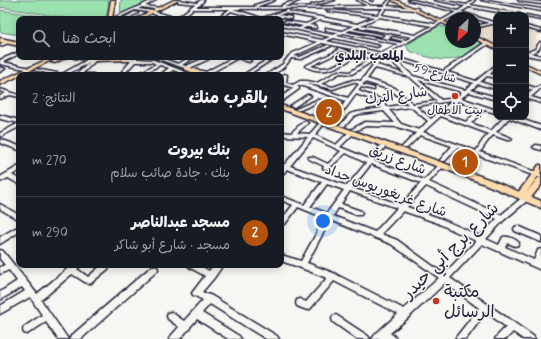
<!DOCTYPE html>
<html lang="ar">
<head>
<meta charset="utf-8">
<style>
  body { margin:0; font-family:Mynerve,"Playpen Sans Arabic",sans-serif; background:#20242c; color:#f1f3f6; direction:rtl }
  .controls { position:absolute; right:12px; top:12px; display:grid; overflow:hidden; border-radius:8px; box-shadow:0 2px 10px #0003 }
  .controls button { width:36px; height:36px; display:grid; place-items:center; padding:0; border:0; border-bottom:1px solid #363941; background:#171b24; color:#f1f3f6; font:20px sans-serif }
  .compass { position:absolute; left:445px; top:12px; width:36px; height:36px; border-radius:50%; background:#171b24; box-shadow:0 2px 10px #0003; rotate:206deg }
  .you { position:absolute; left:323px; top:221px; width:14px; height:14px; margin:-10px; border:3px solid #fff; border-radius:50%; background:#1a73e8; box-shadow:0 0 0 6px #1a73e833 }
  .badge { display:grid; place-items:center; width:26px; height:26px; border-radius:50%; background:#b45309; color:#fff; font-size:13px; font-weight:700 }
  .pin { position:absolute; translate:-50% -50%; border:2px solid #fff; box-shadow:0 1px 4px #0006 }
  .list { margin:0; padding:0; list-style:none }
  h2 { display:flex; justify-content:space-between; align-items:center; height:52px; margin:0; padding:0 16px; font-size:17px }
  h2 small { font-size:13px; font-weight:400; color:#9ea1a6 }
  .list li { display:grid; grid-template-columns:26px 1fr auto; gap:12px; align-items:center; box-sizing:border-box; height:72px; padding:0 16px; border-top:1px solid #363941 }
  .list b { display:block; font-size:15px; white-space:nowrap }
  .list p { margin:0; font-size:13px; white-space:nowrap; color:#9ea1a6 }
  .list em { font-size:13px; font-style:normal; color:#9ea1a6 }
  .icon { flex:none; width:22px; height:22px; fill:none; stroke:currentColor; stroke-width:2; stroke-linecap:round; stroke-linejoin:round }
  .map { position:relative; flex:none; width:541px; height:339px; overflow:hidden; direction:ltr }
  .search { position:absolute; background:#171b24; box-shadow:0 2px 10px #0003; left:16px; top:16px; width:268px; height:44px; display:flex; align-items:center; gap:10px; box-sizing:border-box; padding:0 14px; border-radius:8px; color:#9ea1a6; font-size:15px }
  .panel { position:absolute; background:#171b24; box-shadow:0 2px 10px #0003; left:16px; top:72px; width:268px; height:196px; border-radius:8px; direction:rtl }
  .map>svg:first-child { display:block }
  .built { fill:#eee3d4 }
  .green { fill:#9be2b0; stroke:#5e8276 }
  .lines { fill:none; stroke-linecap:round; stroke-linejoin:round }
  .highway-tunnel { stroke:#cccccd; stroke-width:6; stroke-dasharray:6 3; stroke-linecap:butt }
  .minor-casing { stroke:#22223b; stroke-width:3 }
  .major-casing { stroke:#22223b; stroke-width:3 }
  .highway-casing { stroke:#22223b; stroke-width:3 }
  .minor { fill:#f6f6f2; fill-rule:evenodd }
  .major { fill:#fedbac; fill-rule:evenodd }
  .highway { fill:#fedbac; fill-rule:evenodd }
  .poi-dot { fill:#c8321e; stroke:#f6f6f2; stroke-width:1.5 }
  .labels { text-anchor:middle; stroke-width:3; stroke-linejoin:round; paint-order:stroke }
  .far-street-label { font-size:12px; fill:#22223b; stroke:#f6f6f2 }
  .far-poi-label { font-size:12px; fill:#22223b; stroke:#f6f6f2 }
  .far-neighbourhood-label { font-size:13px; font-weight:bold; fill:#22223b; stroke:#f6f6f2 }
  .street-label { font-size:14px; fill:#22223b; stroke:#f6f6f2 }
  .near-street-label { font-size:17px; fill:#22223b; stroke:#f6f6f2 }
  .near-poi-label { font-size:17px; fill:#22223b; stroke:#f6f6f2; text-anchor:start }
</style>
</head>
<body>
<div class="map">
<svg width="541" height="339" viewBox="0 0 541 339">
  <rect width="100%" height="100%" fill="#f6f6f2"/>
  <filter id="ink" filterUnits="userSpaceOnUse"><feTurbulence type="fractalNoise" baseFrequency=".025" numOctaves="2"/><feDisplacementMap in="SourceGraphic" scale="8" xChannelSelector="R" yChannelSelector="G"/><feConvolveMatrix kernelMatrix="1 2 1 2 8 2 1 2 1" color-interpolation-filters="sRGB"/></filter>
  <g filter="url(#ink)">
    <!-- built -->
    <g class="built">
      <path d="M491,23H496V45L475,35V28L485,27Z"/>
      <path d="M526,28L537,31L536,47L526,52Z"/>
    </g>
    <!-- green -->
    <g class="green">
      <path d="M0,0H109L106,19H72L0,7Z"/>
      <path d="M121,0H152L120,14Z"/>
      <path d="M0,10L54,18L56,19H19V35L0,32Z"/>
      <path d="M439,26L451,28V42H475V39L482,43C475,47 469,54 461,57C444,64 425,56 409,51L406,45Z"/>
    </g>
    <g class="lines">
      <!-- highway-tunnel -->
      <g class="highway-tunnel">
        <path d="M130,57L158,59L170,63"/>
        <path d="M163,63L183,70"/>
      </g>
      <defs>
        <g id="minor">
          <path d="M153,0H156L145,6L160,8V10L142,7L138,9L152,11L177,18L195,4L178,2L179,0L197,3L201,0H204L200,5L196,7H256L255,5L271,0H275L256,7H282V5L297,0H301L284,7L367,6L357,0H360L371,6H384L389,0H391L387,6L417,8L419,9L417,10L386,8L381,15L435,24L456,12L408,0H413L458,11L465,6L434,0H440L467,5L472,0H475L470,5L520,14L521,15H514L469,7L461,12L493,22L496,21V23L475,28V26L489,23L459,13L386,54L443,71L486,42H488V44L447,72L476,81L496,65V68L490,74L496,76V78L487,76L480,82L496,87V89L478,84L471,90L496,97V100L469,92L461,98L496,110V113L484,110L471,123L491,131L504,117H515L541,126V130L509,118L496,132L511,138L512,139L511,140H507L493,135L487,142L480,152L541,174V178L457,148L445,161H441L440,160L441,159L452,146L420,135L407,148H403L402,147L416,133L398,127L366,126L357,130H353L352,129L365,122L395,123L384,111L359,114L354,116L345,126H341L340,125L341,124L350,114L358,112L382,108L376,101L356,94L346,108L327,124H324L315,135L336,145L349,132H353L354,133L340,147L369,159L382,144H386L387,145L386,146L374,161L424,180L440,164H444L445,165L444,166L429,182L501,215L524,196H528L529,198L528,200L504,220L486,239L499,245L503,237C508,236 516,239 519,243L518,245L515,246L508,243L505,247L534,260L538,250L541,249V270L482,244L450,278L533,336L535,339H523L513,332L506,339H495L497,336L506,327L486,312L466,339H455L457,336L479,308L445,283L409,317L390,333L394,336L396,339H372C376,332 392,320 398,314L334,281L310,309L307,310L297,306L296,303L297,300L300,299L306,302L327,278L296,266L281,261V255L301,261L325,218L298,207L285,224H281V220L293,205L281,200V196L304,205L322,182L287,169L283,174L281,175V169L282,167H281V163L285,164L308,137L281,136V132L291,133L303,122L305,121L308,123L297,133L310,134L321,121H324L342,106L346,101L300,85L297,86L299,88V89L281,102V98L282,96L294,88L281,84L283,75L285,74L287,75L286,83L293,85L300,81H307L317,83L338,71L350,72L367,61L355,57C340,66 323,77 305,66L339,50L337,49L339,48L370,60L378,58L381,55L322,43L294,56L300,57L328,45L331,46L301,59L291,58C286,67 276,75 266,75L283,64L289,56L293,53L318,42L281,34V32L322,40L330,37L281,26V24L299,28L303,26L283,22L285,21L306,24L317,19L284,13L279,15L291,17V19L275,16L265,19H258L231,11L221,19H217L230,9H193L182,17L193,19H174L153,14V13L135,10L116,19L113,18ZM383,8L378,15L329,10L327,11L375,17L357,24L321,17L288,12L290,11L288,10L262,18L233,9ZM379,17L432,26L415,35L361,25ZM320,20L354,26L342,31L326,28V30L339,33L333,35L302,29L306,27L316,28V26L309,25ZM358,27L412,37L406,40L393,37L391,38L403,41L401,43L346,32L350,30L381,36L383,35L353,29ZM343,33L398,44L382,53L326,41L334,38L377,47L379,46L337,36ZM342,51L352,55C338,64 328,72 311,66ZM384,55L393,58L391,59V61L405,74L377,65ZM396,59L474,83L465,90L413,76L395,60ZM376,61L361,81L353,80L333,87L321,84L340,73L352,74L371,62ZM375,68L410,77L437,101L413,104L395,88L367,79ZM418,80L462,92L456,98L441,100ZM353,82L359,84L348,98L304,83L333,89ZM365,82L391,90L408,104L387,107L380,99L358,91L361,87L374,90V88L362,85ZM452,101L431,119L416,106ZM458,101L480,108L466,122L444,114ZM411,107L428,121L419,130L401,124L389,110ZM441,116L489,134L483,140L476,151L423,132ZM313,138L341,151L328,164L313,157H309L308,158L309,159L324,166L323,168L324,169H328L346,153L366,163L347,186L290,166ZM371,164L421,183L401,205L352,188ZM327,184L344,190L327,213L310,207ZM426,186L497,219L480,236L439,218L407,207ZM350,191L397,208L375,232L333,216L338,208L357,215H361L362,213L361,211L341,204ZM403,211L435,222L476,241L444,274L397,240L381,234ZM330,220L391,244L439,278L404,309L337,275L336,274L307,263Z"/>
          <path d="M330,0H335L312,6L311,5Z"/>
          <path d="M370,0H373L372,1Z"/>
          <path d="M481,0H487L541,9V11Z"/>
          <path d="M518,0L541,2V4L519,1Z"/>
          <path d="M135,12L138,13L126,19H122Z"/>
          <path d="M526,15L541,18V20L526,17Z"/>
          <path d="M526,26L541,30V32L526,28Z"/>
          <path d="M5,42L7,43L6,44L0,46V44Z"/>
          <path d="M540,42H541C541,49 537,51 531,53L541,56V58L526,55V53L535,49Z"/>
          <path d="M19,52V54L3,62L30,68V70L0,64V60Z"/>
          <path d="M72,57H83L97,59V61H95L82,74H93L95,75H76L90,62L66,75H55L34,70L36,69L62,74L87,60L74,58Z"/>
          <path d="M135,57H137V59L154,60L193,75H187L173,70L165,75H160L169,68L160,65L141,75H136L156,64L152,62H135L123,75H119L131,61H123V59H133Z"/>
          <path d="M152,57H158L178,64L190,57H195L182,65L186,66L207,57H209V59L190,68L206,72L234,57H242L251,61L249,62L238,58L207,75H205Z"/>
          <path d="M271,57H276L248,75H243Z"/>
          <path d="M0,67L5,69L0,72Z"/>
          <path d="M526,85L536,88L541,85V88L531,97L541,100V103L528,99L526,100V96L533,90L526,88Z"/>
          <path d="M0,89L19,95V97L10,95L0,99V96L6,93L0,91Z"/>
          <path d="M307,95H309L311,96L294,107H292L290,106Z"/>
          <path d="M317,100H321V101L300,110H296V109Z"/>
          <path d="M0,115L19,120V127L0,137V133L19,123L0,119Z"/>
          <path d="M0,139L19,146V150L0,143Z"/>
          <path d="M536,145L541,146V150L534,148L533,147Z"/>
          <path d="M19,166V171L12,175L19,179V184L8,178L0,182V177Z"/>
          <path d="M0,204L19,215V220L0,209Z"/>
          <path d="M19,226V232L0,244V237Z"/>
          <path d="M518,226L541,236V242L515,231L514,229L515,227Z"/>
          <path d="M0,250L3,251L37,294L72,265H81L77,269L88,277L102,265H108L109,267L108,269L91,283L88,284L72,274L41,300L68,339H58L46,322L27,334L24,333L23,330L24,327L42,315L30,297L0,314V306L25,291L22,287L0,300V292L17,281L9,270L0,274V267L5,265L0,259Z"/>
          <path d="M188,265H199L209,271L214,265H223L214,278L202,292L212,296L277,336L279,339H266L210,304L202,313L239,336L241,339H228L197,319L190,327L189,330L187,331L180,339H169L171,336L179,327L168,319L167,316L168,313L171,312L184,321L203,300L193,295L192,293L205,276L189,267Z"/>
          <path d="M154,266L157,267L158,269L157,271L81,339H69L71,336L151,267Z"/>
          <path d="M336,315L368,336L370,339H357L333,322L332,319L333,316Z"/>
        </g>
        <g id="major">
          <path d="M111,0H115L112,19H108Z"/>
          <path d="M174,0H179L140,19H135Z"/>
          <path d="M391,0H396L451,25V27Z"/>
          <path d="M475,36L496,46V49L475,39Z"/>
          <path d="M52,57H58L0,85V81Z"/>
          <path d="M61,57H67L55,63L51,62Z"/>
          <path d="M526,64L541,71V74L526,67Z"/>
          <path d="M539,165H541V172L526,193L538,178H541V185L529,200H523L522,198H517L516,196L517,194Z"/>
        </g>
        <g id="highway">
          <path d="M0,38L19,42V46L0,42Z"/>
          <path d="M79,57H132L133,58L130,60L95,61Z"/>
          <path d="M186,66L206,74L207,75H198L184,69V67Z"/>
          <path d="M281,105L491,180L541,201V208L485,184L281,109Z"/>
        </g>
      </defs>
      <!-- minor casing -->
      <use href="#minor" class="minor-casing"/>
      <!-- major casing -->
      <use href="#major" class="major-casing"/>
      <!-- highway casing -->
      <use href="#highway" class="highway-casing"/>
      <!-- minor -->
      <use href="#minor" class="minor"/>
      <!-- major -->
      <use href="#major" class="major"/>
      <!-- highway -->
      <use href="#highway" class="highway"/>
    </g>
  </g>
  <!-- markers -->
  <g class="poi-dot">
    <circle cx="455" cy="96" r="4"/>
    <circle cx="436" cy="301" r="4"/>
  </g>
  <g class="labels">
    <!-- far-street labels -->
    <g class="far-street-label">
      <text transform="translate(435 73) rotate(16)" y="4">شارع 59</text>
    </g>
    <!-- far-poi labels -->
    <g class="far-poi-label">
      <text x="455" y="114">بيت الأطفال</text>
    </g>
    <!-- far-neighbourhood labels -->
    <g class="far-neighbourhood-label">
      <text x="369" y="60">الملعب البلدي</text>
    </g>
    <!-- street labels -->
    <g class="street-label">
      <text transform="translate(396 95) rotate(-8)" y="5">شارع الترك</text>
      <text transform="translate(398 159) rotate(21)" y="5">شارع زريق</text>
      <text transform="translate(386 190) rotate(20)" y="5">شارع غريغوريوس حداد</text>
    </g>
    <!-- near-street labels -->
    <g class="near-street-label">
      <text transform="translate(450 250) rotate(-45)" y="6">شارع برج أبي حيدر</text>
    </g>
    <!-- near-poi labels -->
    <g class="near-poi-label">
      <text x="444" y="297">مكتبة<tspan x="444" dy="20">الرسائل</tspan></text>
    </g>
  </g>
</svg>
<div class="controls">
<button>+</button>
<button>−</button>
<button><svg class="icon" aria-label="locate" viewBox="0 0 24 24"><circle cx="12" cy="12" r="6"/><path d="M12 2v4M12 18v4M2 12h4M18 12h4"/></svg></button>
</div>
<svg class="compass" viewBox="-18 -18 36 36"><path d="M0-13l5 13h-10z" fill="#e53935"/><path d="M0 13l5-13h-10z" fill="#9ea1a6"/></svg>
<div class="you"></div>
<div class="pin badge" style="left:465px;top:162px">1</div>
<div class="pin badge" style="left:329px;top:112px">2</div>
<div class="search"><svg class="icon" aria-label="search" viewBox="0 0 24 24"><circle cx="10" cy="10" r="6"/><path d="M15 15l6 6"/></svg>ابحث هنا</div>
<section class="panel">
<h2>بالقرب منك<small>النتائج: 2</small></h2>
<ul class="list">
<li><span class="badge">1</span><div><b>بنك بيروت</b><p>بنك · جادة صائب سلام</p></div><em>270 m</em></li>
<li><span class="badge">2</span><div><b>مسجد عبدالناصر</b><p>مسجد · شارع أبو شاكر</p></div><em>290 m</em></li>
</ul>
</section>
</div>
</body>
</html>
